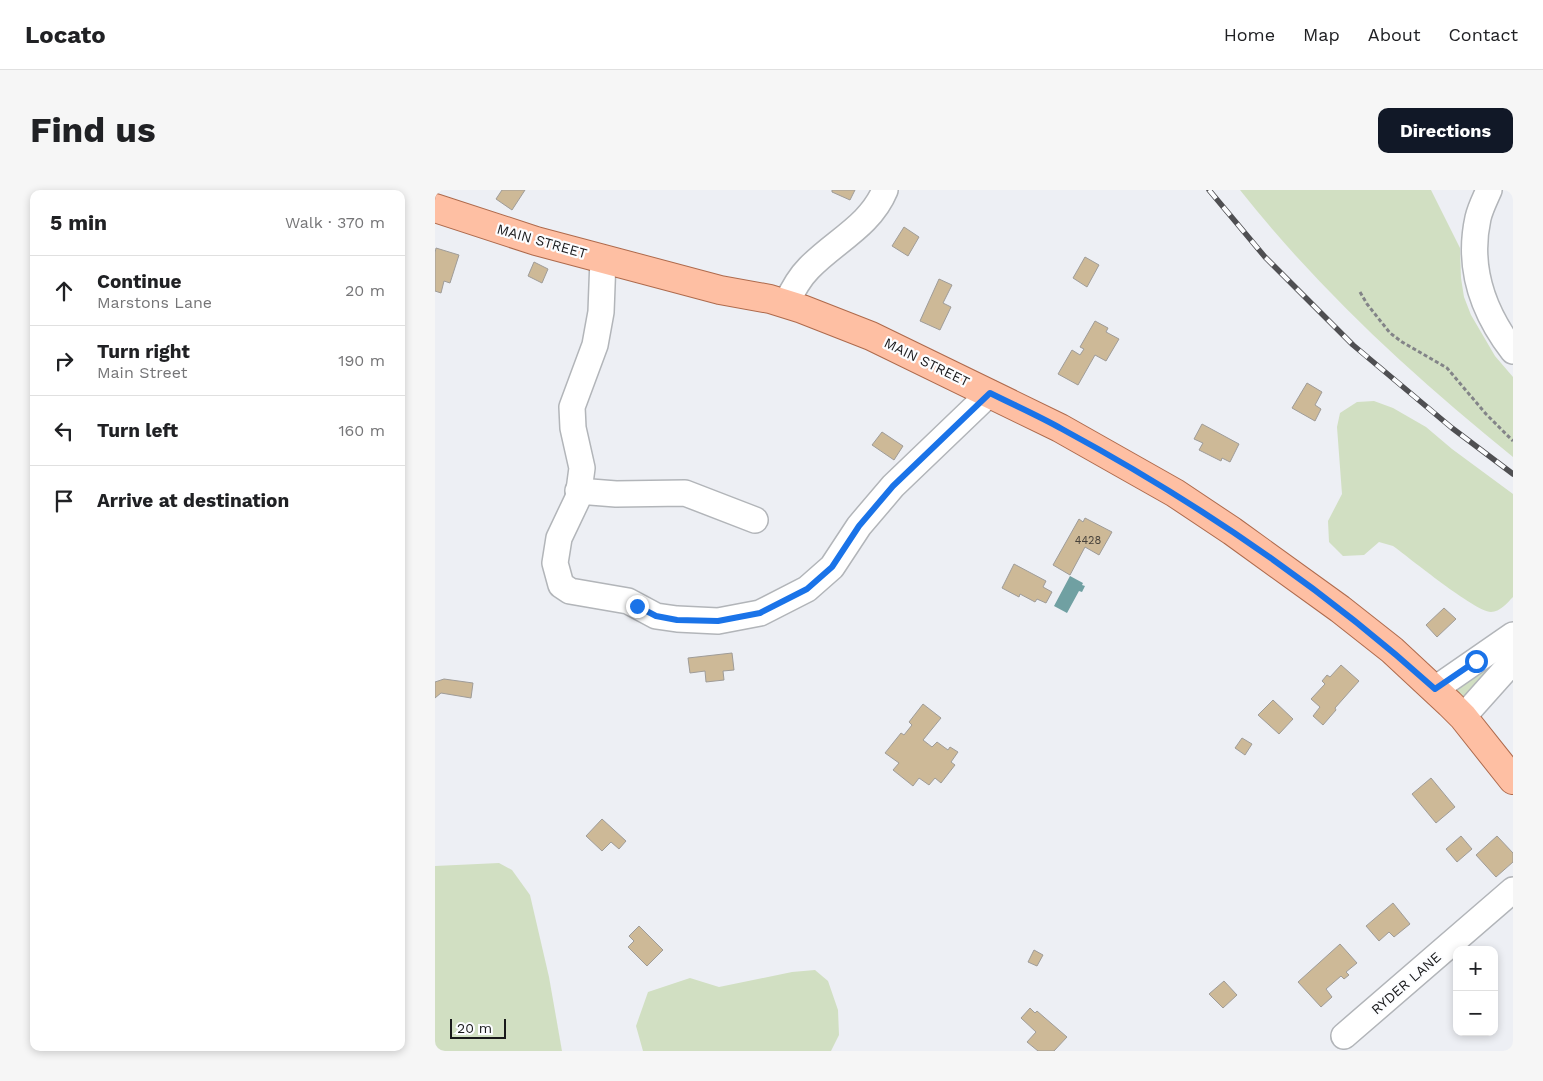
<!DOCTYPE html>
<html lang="en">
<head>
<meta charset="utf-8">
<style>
  body { margin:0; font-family:"Work Sans",sans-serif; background:#f6f6f6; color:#202124 }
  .controls { position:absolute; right:15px; bottom:15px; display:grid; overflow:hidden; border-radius:10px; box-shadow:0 2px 8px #0003 }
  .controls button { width:45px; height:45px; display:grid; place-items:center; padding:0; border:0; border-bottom:1px solid #e0e0e0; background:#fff; color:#202124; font:25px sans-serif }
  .scale { position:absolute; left:15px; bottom:12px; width:56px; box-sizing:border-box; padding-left:5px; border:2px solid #19191b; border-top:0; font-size:14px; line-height:18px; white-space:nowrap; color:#19191b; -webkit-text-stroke:4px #fcfdff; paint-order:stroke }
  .stop { position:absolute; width:15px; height:15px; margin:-11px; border:4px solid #1a73e8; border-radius:50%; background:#fff }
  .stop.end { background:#1a73e8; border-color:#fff; box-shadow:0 1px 5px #0008 }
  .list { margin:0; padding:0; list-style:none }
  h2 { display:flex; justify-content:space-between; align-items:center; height:65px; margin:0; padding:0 20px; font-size:21px }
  h2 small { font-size:16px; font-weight:400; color:#757577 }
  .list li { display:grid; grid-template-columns:32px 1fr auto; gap:15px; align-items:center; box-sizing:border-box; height:70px; padding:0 20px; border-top:1px solid #e0e0e0 }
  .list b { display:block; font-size:19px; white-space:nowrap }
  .list p { margin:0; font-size:16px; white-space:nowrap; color:#757577 }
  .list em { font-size:16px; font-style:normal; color:#757577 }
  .icon { flex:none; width:28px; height:28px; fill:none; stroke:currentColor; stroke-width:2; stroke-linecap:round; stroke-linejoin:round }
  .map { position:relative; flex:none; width:1078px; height:861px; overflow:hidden; border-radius:10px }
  header { display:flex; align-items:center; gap:30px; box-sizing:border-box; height:70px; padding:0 25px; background:#fff; border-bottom:1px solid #e0e0e0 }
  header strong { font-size:24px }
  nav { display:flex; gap:28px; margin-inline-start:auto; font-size:18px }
  .intro { display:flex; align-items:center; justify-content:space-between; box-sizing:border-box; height:120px; padding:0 30px }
  h1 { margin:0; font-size:35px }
  .button { padding:12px 22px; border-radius:10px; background:#111827; color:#fff; font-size:18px; font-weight:700 }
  main { display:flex; gap:30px; padding:0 30px }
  aside { flex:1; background:#fff; border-radius:10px; box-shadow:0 2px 8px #0003 }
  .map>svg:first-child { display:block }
  .green { fill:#d1dfc2 }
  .water { fill:#70a0a2 }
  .building { fill:#cdb997; stroke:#9f9c98 }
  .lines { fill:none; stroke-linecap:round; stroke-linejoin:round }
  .minor-casing { stroke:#b2b5b9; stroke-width:28 }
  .major-casing { stroke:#ae6a4c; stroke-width:30 }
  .path { stroke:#838488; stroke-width:3; stroke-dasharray:4 2.5; stroke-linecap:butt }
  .minor { stroke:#fff; stroke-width:25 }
  .major { stroke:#febfa3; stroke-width:28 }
  .rail-casing { stroke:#4f4f52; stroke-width:5.5 }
  .rail { stroke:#fcfdff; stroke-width:4; stroke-dasharray:11; stroke-linecap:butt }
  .route { stroke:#1a73e8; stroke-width:6 }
  .labels { text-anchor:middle; stroke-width:4.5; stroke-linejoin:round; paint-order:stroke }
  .number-label { font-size:11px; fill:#46413a }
  .street-label { font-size:14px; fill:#19191b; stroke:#fcfdff }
</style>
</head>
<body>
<header>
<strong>Locato</strong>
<nav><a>Home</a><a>Map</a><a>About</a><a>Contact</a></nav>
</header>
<div class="intro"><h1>Find us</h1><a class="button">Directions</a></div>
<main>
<aside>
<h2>5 min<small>Walk · 370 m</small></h2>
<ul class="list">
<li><svg class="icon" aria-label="ahead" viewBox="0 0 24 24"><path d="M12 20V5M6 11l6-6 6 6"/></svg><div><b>Continue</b><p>Marstons Lane</p></div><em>20 m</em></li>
<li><svg class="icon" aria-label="right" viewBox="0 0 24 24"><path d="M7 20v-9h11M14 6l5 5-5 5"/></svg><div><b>Turn right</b><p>Main Street</p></div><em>190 m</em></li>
<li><svg class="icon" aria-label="left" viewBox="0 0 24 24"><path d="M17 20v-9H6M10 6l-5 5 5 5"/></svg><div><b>Turn left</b></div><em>160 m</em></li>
<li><svg class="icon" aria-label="arrive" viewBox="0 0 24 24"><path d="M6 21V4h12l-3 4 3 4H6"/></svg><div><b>Arrive at destination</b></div></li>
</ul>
</aside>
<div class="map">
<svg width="1078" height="861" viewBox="0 0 1078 861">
  <rect width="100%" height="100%" fill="#edeff4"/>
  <!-- green -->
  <g class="green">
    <path d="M805,0H996L1025,58L1026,88L1029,107L1036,125L1060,166L1078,187V267C979,187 884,100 805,0Z"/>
    <path d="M939,211L958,218L991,237L1017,259L1078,304V407C1072,413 1065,422 1056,422C1039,421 976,369 958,356L944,352L929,365L908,366L894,352L893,331L907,304L902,237L905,223L922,212Z"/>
    <path d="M1071,460L1030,507H1027L1020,501L1021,498Z"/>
    <path d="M64,673L77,680L95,705L114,787L127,861H0V676Z"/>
    <path d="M380,780L393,791L403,820L404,845L396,861H208L201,836L213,802L255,788L284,797L357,782Z"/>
  </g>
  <!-- water -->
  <path class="water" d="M635,386L648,393L647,395L650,396L647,402L644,401L632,423L619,416Z"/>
  <!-- building -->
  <g class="building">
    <path d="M67,0H90L77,20L61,9Z"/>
    <path d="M397,0H420L415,10L397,2Z"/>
    <path d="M469,37L484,47L473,66L457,56Z"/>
    <path d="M1,58L24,65L15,93L9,91L6,103L0,101V63Z"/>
    <path d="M650,67L664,75L652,97L638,88Z"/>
    <path d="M99,72L113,79L107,93L93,86Z"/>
    <path d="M504,89L517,95L508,113L516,117L505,140L485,131Z"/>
    <path d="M660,131L673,138L671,142L684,149L671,171L660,165L643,195L623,184L637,160L645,165L649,159L645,157Z"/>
    <path d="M872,193L887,202L880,215L886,219L880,231L857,218Z"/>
    <path d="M767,234L804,254L795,272L787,268L786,271L764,260L768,253L759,249Z"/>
    <path d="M447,242L468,256L459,270L437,255Z"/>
    <path d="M650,328L677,342L664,365L650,357L635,385L618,375L644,329L648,332Z"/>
    <path d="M579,374L611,391L608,397L617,402L611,413L602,409L600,412L585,404L584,407L567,398Z"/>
    <path d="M1009,418L1021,429L1002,447L991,435Z"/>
    <path d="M297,463L299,480L288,481L289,490L271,492L270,481L255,483L253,468Z"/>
    <path d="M906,475L924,491L900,518L901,520L888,535L878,526L885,517L876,509L890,494L887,491L892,485L895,487Z"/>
    <path d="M9,489L38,493L36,508L6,503L0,508V492Z"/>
    <path d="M838,510L858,529L844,544L823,525Z"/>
    <path d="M488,514L506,528L488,550L497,557L502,552L513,560L515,557L523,562L516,572L520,575L506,593L500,588L494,595L484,588L478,596L458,580L464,573L450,563L466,543L469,545L477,535L474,532Z"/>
    <path d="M807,548L817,554L810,565L800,558Z"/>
    <path d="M996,588L1020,617L1001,633L977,604Z"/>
    <path d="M167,629L191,651L184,659L176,652L167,661L151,646Z"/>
    <path d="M1026,646L1037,659L1022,672L1011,659Z"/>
    <path d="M1062,646L1078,663V672L1061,687L1041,665Z"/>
    <path d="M958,713L975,734L959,747L954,742L944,751L931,736Z"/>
    <path d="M204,736L228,760L212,776L193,757L199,751L194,746Z"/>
    <path d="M905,754L922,773L911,782L914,785L909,789L906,786L891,799L897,807L886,817L863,792Z"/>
    <path d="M599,760L608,765L602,776L593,772Z"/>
    <path d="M789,791L802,805L788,818L774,804Z"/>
    <path d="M595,818L600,823L602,821L632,847L619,861H603L592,852L601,842L586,828Z"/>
  </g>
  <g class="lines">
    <defs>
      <g id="minor">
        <path d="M1054,0C1050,9 1045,19 1043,28C1032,78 1048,122 1078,161"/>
        <path d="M168,69L166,122L160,155L137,217L138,238L147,278L143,308L124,348L120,373L126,395L135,401L193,411L221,426L242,429L283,431L325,423L372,399L397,377L424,336L458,296L555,203"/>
        <path d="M351,114C357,101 364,88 374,78C400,51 435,36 450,0"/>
        <path d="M143,301L181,304L250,303L320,330"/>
        <path d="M1000,499L1078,445"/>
        <path d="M1028,527L1078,471"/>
        <path d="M909,846L1078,700"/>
      </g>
      <path id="major" d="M0,18L101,51L285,100L335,109L367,119L436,146L625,238L740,303L797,341L905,419L957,460L1015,514L1028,527L1078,590"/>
    </defs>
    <!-- minor casing -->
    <use href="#minor" class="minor-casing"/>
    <!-- major casing -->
    <use href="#major" class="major-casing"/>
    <!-- path -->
    <path class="path" d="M925,102L932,114L955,143L967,152L1012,178L1051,224L1078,251"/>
    <!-- minor -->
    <use href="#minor" class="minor"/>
    <!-- major -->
    <use href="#major" class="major"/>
    <defs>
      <path id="rail" d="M774,0L830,67L918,155L1017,238L1078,284"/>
    </defs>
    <!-- rail casing -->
    <use href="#rail" class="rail-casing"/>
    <!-- rail -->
    <use href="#rail" class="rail"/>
  </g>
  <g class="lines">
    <!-- route -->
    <path class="route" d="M202,416L221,426L242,430L283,431L325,423L372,399L397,377L424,336L458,296L555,203C579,215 604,226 627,239C760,311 887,397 1000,499L1041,471"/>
  </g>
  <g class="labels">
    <!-- number labels -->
    <g class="number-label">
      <text x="653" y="354">4428</text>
    </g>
    <!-- street labels -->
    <g class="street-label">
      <text transform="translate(107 51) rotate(16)" y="5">MAIN STREET</text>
      <text transform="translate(492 172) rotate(26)" y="5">MAIN STREET</text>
      <text transform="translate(971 793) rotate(-41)" y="5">RYDER LANE</text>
    </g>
  </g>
</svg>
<div class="controls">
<button>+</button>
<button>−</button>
</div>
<div class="scale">20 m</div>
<div class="stop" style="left:1041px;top:471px"></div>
<div class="stop end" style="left:202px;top:416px"></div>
</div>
</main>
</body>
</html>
